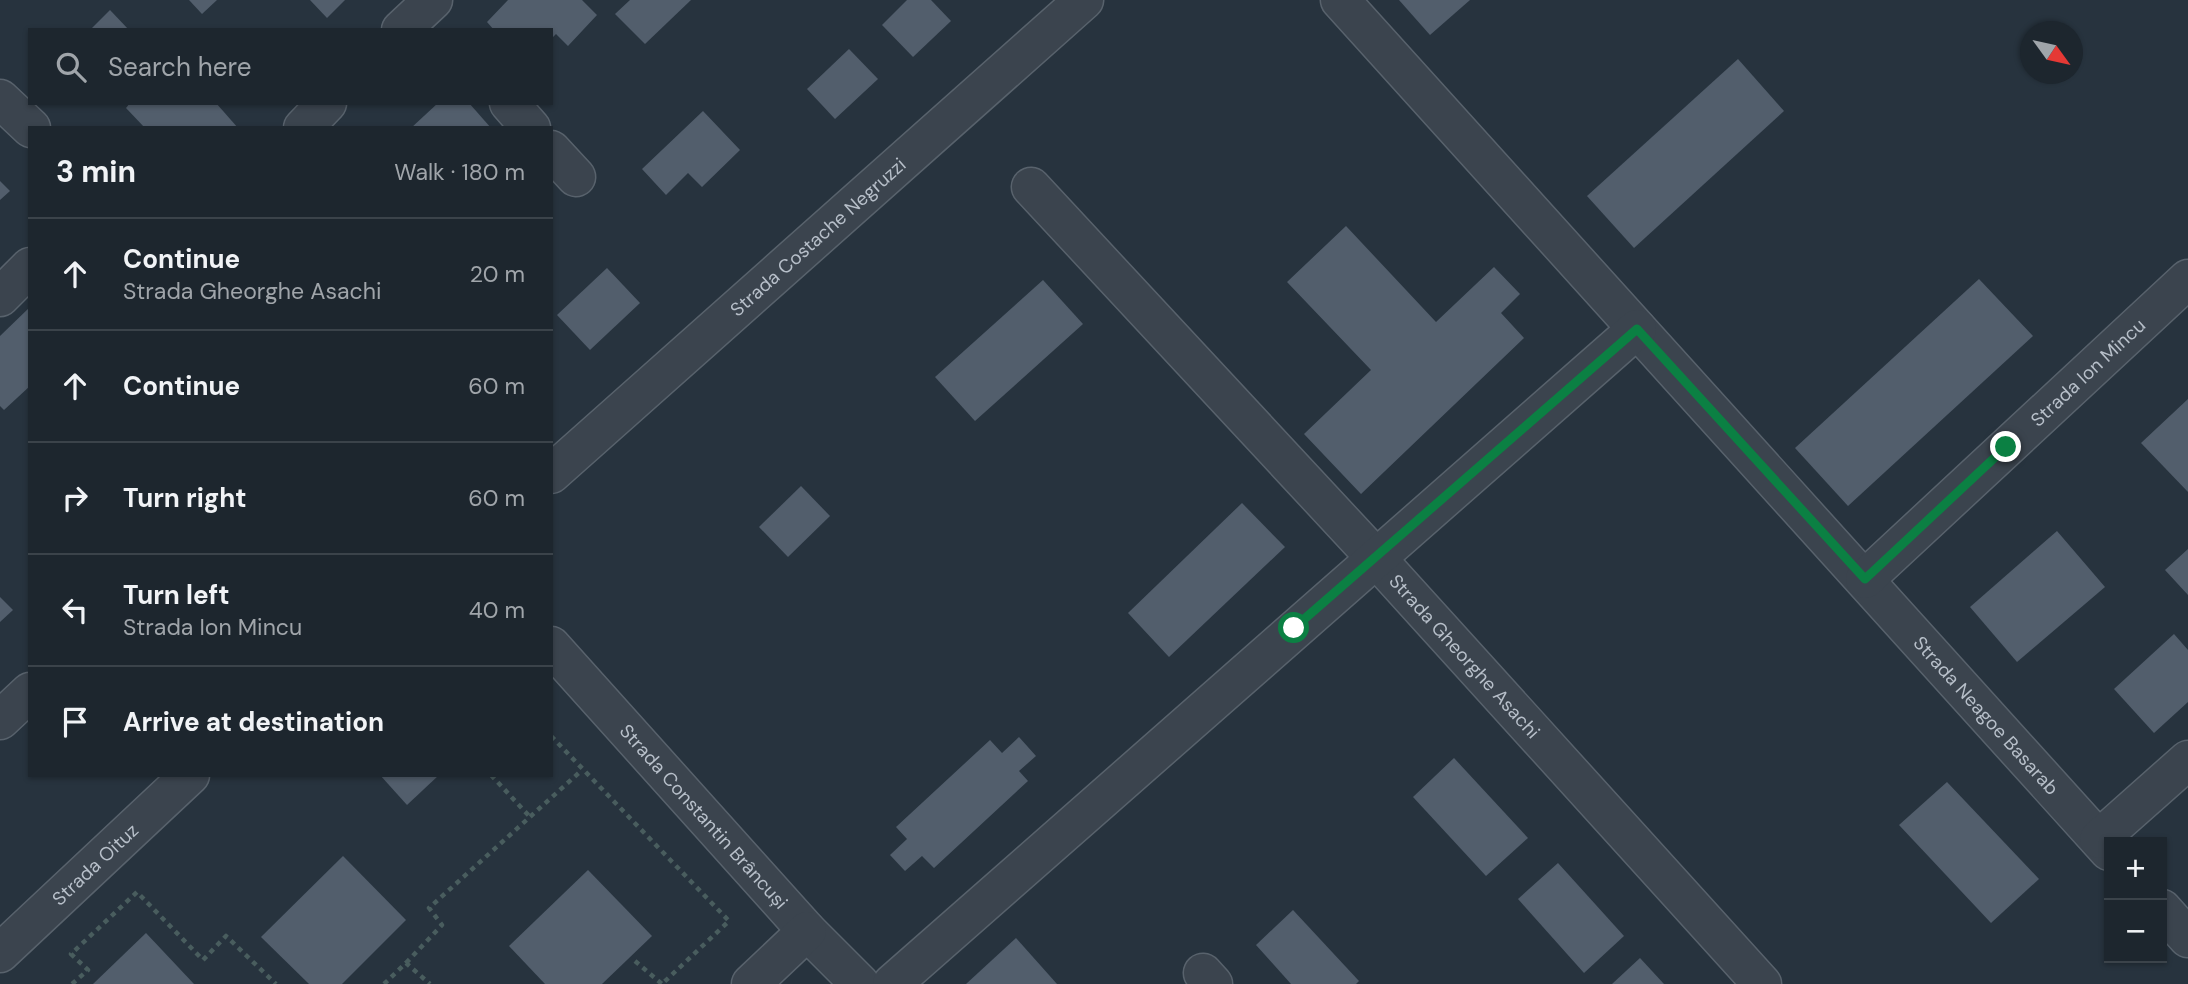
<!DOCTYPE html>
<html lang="en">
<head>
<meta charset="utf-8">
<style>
  body { margin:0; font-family:"DM Sans",sans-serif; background:#252e36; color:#f1f3f6 }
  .controls { position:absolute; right:21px; bottom:21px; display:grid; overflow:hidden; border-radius:0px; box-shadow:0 2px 5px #0004 }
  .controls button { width:63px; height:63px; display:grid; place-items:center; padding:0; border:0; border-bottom:2px solid #3b434a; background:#1d262e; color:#f1f3f6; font:35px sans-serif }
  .compass { position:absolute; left:2020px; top:21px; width:63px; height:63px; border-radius:50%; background:#1d262e; box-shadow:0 2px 5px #0004; rotate:123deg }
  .stop { position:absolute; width:21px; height:21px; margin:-16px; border:5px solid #0b8043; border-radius:50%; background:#fff }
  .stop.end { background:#0b8043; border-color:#fff; box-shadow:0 2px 7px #0008 }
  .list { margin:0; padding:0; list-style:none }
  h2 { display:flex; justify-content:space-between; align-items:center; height:91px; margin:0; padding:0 28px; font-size:30px }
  h2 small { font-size:23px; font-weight:400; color:#a0a5aa }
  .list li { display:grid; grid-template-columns:46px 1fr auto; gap:21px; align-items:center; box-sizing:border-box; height:112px; padding:0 28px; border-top:2px solid #3b434a }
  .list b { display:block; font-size:26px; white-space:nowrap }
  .list p { margin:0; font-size:23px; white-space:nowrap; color:#a0a5aa }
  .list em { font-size:23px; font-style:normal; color:#a0a5aa }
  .icon { flex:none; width:38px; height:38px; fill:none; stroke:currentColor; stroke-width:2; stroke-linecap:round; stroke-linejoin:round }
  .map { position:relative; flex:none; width:2188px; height:984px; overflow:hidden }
  .search { position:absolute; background:#1d262e; box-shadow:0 2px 5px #0004; left:28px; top:28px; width:525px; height:77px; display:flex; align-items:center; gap:18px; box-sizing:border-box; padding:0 24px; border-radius:0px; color:#a0a5aa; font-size:26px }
  .panel { position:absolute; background:#1d262e; box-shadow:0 2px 5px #0004; left:28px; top:126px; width:525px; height:651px; border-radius:0px }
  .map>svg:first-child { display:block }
  .building { fill:#525e6c }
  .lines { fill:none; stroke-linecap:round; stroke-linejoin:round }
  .minor-casing { stroke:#58626c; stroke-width:41 }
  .path { stroke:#495d5e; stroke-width:4.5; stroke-dasharray:5 5; stroke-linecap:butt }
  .minor { stroke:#3b444e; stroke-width:38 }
  .route { stroke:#0b8043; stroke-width:9 }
  .labels { text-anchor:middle; stroke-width:5; stroke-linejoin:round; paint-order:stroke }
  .street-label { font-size:19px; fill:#b7bfc9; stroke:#1f2933 }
</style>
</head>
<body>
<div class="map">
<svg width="2188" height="984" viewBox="0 0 2188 984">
  <rect width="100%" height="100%" fill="#27333e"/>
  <!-- building -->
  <g class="building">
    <path d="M189,0H217L202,14Z"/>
    <path d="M310,0H345L327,18Z"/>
    <path d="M508,0H582L597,15L568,46L556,34L551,39V30H494L487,22Z"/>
    <path d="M630,0H691L645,44L615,14Z"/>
    <path d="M907,0H931L951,21L913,57L882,25Z"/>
    <path d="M1399,0H1470L1430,35Z"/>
    <path d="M110,10L129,30H90Z"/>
    <path d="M849,49L878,79L835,119L807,89Z"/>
    <path d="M1738,59L1784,111L1634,248L1587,196Z"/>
    <path d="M130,103H216L238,128H145L126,108Z"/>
    <path d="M438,103H469L491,128H411Z"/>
    <path d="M703,111L740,150L702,187L688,173L666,195L642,169Z"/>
    <path d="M0,181L10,191L0,200Z"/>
    <path d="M1346,226L1436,322L1494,267L1520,294L1501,313L1524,338L1361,494L1304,434L1371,370L1287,282Z"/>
    <path d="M607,268L640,303L590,350L557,315Z"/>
    <path d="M1979,279L2033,336L1848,506L1795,448Z"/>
    <path d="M1043,280L1083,324L975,421L935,377Z"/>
    <path d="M30,307V386L4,410L0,406V336Z"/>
    <path d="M2188,399V492L2141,443Z"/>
    <path d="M801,486L830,516L788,557L759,527Z"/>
    <path d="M1242,503L1285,547L1169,657L1128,613Z"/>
    <path d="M2057,531L2105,587L2017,662L1970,607Z"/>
    <path d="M2188,549V595L2165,570Z"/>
    <path d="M0,597L13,610L0,622Z"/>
    <path d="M2174,634L2188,650V702L2154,733L2114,689Z"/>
    <path d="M1019,737L1036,756L1019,771L1028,781L934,868L922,856L905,871L890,855L907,839L896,827L990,740L1002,753Z"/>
    <path d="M1454,758L1528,838L1486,876L1413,797Z"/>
    <path d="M380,775H439L407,805Z"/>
    <path d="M1947,782L2039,879L1991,923L1899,825Z"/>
    <path d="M343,856L406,920L342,984H309L261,937Z"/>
    <path d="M1558,863L1624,936L1584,973L1518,899Z"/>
    <path d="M588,870L652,936L602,984H545L509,946Z"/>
    <path d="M1293,910L1359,981L1356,984H1291L1256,945Z"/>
    <path d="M146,933L194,984H93Z"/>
    <path d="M1016,938L1057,984H966Z"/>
    <path d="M1640,958L1664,984H1612Z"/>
  </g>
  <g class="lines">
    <defs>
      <g id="minor">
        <path id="s1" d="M1340,0L2109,851"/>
        <path d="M401,30L433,0"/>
        <path d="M0,99L31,128"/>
        <path d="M509,103L531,128"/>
        <path d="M303,128L327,103"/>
        <path d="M551,150L576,177"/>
        <path id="s2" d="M1031,187L1375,557L1762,984"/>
        <path d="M0,297L30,267"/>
        <path id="s3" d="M551,474L1084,0"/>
        <path id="s4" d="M1865,579L2188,279"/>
        <path id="s5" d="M551,646L807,931L860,984"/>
        <path d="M0,720L30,692"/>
        <path d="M2099,839L2188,760"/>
        <path d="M2162,909L2188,938"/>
        <path id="s6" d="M0,953L190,775"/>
        <path d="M1203,973L1213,984"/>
        <path d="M751,984L807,931"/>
        <path d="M892,984L1637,329"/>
      </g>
    </defs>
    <!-- minor casing -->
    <use href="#minor" class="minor-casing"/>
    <!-- path -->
    <g class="path">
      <path d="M551,736L729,921L662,984"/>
      <path d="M491,775L530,817"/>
      <path d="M635,961L662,984"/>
      <path d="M406,963L442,925L429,908L582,770"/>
      <path d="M72,984L88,970L71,954L137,892L203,960L226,936L276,984"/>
      <path d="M384,984L406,963L430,984"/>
    </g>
    <!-- minor -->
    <use href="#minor" class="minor"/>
  </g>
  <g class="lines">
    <!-- route -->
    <path class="route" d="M1294,628L1637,329L1865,579L2006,447"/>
  </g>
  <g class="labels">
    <!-- street labels -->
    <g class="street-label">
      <text dy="7" stroke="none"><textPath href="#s3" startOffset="357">Strada Costache Negruzzi</textPath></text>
      <text dy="7" stroke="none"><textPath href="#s4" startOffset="304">Strada Ion Mincu</textPath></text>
      <text dy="7" stroke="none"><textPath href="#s2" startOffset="639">Strada Gheorghe Asachi</textPath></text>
      <text dy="7" stroke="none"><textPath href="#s1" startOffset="964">Strada Neagoe Basarab</textPath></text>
      <text dy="7" stroke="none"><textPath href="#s5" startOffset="229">Strada Constantin Brâncuși</textPath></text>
      <text dy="7" stroke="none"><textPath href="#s6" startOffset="130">Strada Oituz</textPath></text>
    </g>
  </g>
</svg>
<div class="controls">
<button>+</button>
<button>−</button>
</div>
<svg class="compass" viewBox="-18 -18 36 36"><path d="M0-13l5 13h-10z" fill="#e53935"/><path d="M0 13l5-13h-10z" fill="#a0a5aa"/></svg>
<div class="stop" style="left:1294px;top:628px"></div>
<div class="stop end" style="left:2006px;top:447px"></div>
<div class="search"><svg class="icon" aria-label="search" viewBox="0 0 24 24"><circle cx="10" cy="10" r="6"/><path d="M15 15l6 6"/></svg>Search here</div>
<section class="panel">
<h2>3 min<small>Walk · 180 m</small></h2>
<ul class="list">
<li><svg class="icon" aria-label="ahead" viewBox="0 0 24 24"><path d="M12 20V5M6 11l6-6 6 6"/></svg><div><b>Continue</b><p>Strada Gheorghe Asachi</p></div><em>20 m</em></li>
<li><svg class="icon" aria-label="ahead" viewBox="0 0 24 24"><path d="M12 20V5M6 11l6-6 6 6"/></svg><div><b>Continue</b></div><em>60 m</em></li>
<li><svg class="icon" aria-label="right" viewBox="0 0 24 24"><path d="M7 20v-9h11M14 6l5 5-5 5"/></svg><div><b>Turn right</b></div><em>60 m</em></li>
<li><svg class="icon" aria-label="left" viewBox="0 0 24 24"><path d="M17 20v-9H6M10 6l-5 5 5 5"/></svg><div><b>Turn left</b><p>Strada Ion Mincu</p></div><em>40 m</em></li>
<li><svg class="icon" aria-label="arrive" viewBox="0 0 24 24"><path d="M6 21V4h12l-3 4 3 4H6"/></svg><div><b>Arrive at destination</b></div></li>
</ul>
</section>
</div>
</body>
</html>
